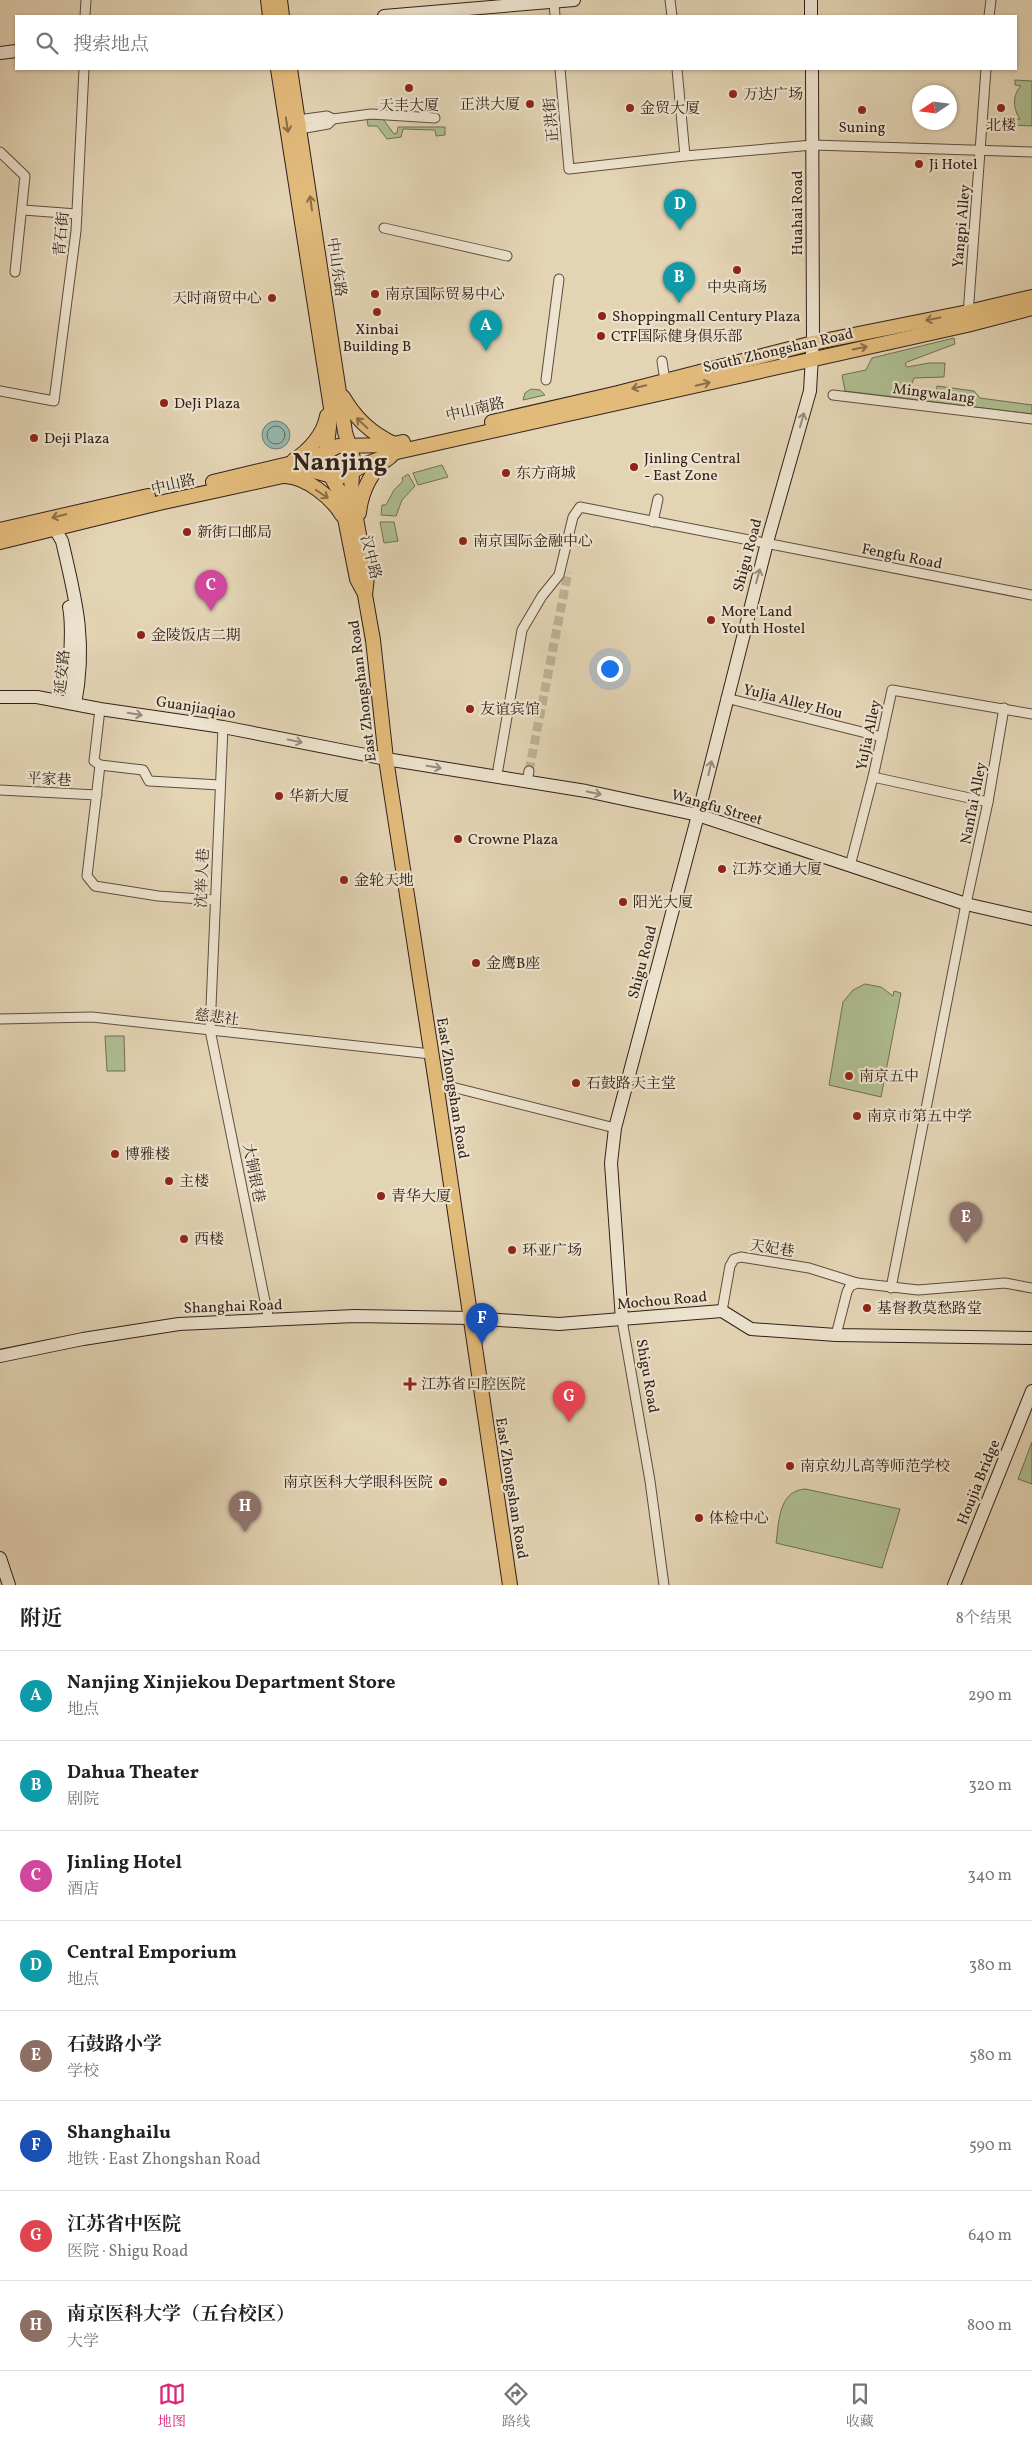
<!DOCTYPE html>
<html lang="zh">
<head>
<meta charset="utf-8">
<style>
  body { margin:0; font-family:Vollkorn,"Noto Serif SC",serif; background:#f6f6f6; color:#202124 }
  .compass { position:absolute; left:912px; top:85px; width:45px; height:45px; border-radius:50%; background:#fff; box-shadow:0 1px 4px #0004; rotate:257deg }
  .you { position:absolute; left:609px; top:668px; width:18px; height:18px; margin:-12px; border:4px solid #fff; border-radius:50%; background:#1a73e8; box-shadow:0 0 0 8px #1a73e833 }
  .badge { display:grid; place-items:center; width:32px; height:32px; border-radius:50%; background:#db2777; color:#fff; font-size:16px; font-weight:700 }
  .pin { position:absolute; translate:-50% -41px; filter:drop-shadow(0 1px 2px #0008) }
  .pin::after { content:''; position:absolute; top:26px; width:18px; height:15px; background:inherit; clip-path:polygon(0 0,100% 0,50% 100%) }
  .list { margin:0; padding:0; list-style:none }
  h2 { display:flex; justify-content:space-between; align-items:center; height:65px; margin:0; padding:0 20px; font-size:21px }
  h2 small { font-size:16px; font-weight:400; color:#757577 }
  .list li { display:grid; grid-template-columns:32px 1fr auto; gap:15px; align-items:center; box-sizing:border-box; height:90px; padding:0 20px; border-top:1px solid #e0e0e0 }
  .list b { display:block; font-size:19px; white-space:nowrap }
  .list p { margin:0; font-size:16px; white-space:nowrap; color:#757577 }
  .list em { font-size:16px; font-style:normal; color:#757577 }
  .icon { flex:none; width:28px; height:28px; fill:none; stroke:currentColor; stroke-width:2; stroke-linecap:round; stroke-linejoin:round }
  .map { position:relative; flex:none; width:1032px; height:1585px; overflow:hidden }
  .search { position:absolute; background:#fff; box-shadow:0 1px 4px #0004; left:15px; right:15px; top:15px; height:55px; display:flex; align-items:center; gap:12px; box-sizing:border-box; padding:0 18px; border-radius:0px; color:#757577; font-size:19px }
  .sheet { height:785px; background:#fff }
  nav { display:flex; justify-content:space-around; align-items:center; box-sizing:border-box; height:70px; border-top:1px solid #e0e0e0; background:#fff; font-size:14px; color:#757577 }
  nav a { display:grid; justify-items:center; gap:2px }
  nav .on { color:#db2777 }
  .map>svg:first-child { display:block }
  .green { fill:#aebe92; stroke:#706f56 }
  .water { fill:#95b8af; stroke:#6d7b73 }
  .lines { fill:none; stroke-linecap:round; stroke-linejoin:round }
  .shore { stroke:#636c64; stroke-width:1 }
  .street-tunnel { stroke:#bfb095; stroke-width:9; stroke-dasharray:9 4.5; stroke-linecap:butt }
  .street-casing { stroke:#5e4d40; stroke-width:11 }
  .secondary-casing { stroke:#31201a; stroke-width:14 }
  .primary-casing { stroke:#31201a; stroke-width:16 }
  .street { stroke:#ede3ce; stroke-width:9 }
  .secondary { stroke:#ede3ce; stroke-width:12 }
  .primary { stroke:#e2ba7a; stroke-width:14 }
  .oneway { stroke:#8a6d4a }
  .oneway2 { stroke:#988b7d }
  .poi-dot { fill:#8f2418; stroke:#ede3ce; stroke-width:2 }
  .labels { text-anchor:middle; stroke-width:4.5; stroke-linejoin:round; paint-order:stroke }
  .poi-label { font-size:15px; fill:#31201a; stroke:#ede3ce; text-anchor:start }
  .street-label { font-size:15px; fill:#31201a; stroke:#ede3ce }
  .town-label { font-size:25px; font-weight:bold; fill:#31201a; stroke:#ede3ce }
</style>
</head>
<body>
<div class="map">
<svg width="1032" height="1585" viewBox="0 0 1032 1585">
  <rect width="100%" height="100%" fill="#e3d4b4"/>
  <filter id="stains"><feTurbulence type="fractalNoise" baseFrequency=".004" numOctaves="4"/><feColorMatrix values="0 0 0 0 .2 0 0 0 0 .09 0 0 0 0 .02 0 0 0 .5 -.17"/></filter>
  <radialGradient id="worn" r=".72"><stop offset=".6" stop-color="#630" stop-opacity="0"/><stop offset="1" stop-color="#630" stop-opacity=".3"/></radialGradient>
  <!-- green -->
  <g class="green">
    <path d="M1015,80L1032,81V126L1014,125V119H1020C1013,109 1012,95 1021,86L1015,85Z"/>
    <path d="M367,119H383L394,134L397,133L398,127H445V135L436,136L435,130L403,129L401,137L387,139L377,126H368Z"/>
    <path d="M954,338L955,344L907,362L905,364L907,367L929,363H945L944,377L914,378L909,391L936,394L937,386L974,391L980,398L1032,405V414L845,391L842,375L866,370L872,358Z"/>
    <path d="M531,389L540,390L545,395L523,400L525,393Z"/>
    <path d="M442,465L448,477L418,485L413,473Z"/>
    <path d="M408,474L415,486L402,500L396,516L381,515L382,505H386L394,490L403,481L402,478Z"/>
    <path d="M380,522H394L398,541L384,543Z"/>
    <path d="M865,984L881,987L893,996L894,991L901,993L881,1097L829,1085L843,1002L853,990Z"/>
    <path d="M105,1036H124L125,1071H107Z"/>
    <path d="M1032,1442V1484L1018,1479Z"/>
    <path d="M805,1489L900,1509L882,1568L776,1543C779,1523 778,1491 805,1489Z"/>
  </g>
  <!-- water -->
  <circle class="water" cx="276" cy="435" r="14"/>
  <g class="lines">
    <!-- shore -->
    <circle class="shore" cx="276" cy="435" r="9"/>
    <!-- street-tunnel -->
    <path class="street-tunnel" d="M529,771L568,572"/>
    <defs>
      <g id="street">
        <path d="M670,0L672,16"/>
        <path d="M554,2L555,16"/>
        <path d="M85,16L86,0"/>
        <path d="M989,16L991,0"/>
        <path d="M560,69L569,169L685,156L813,145L1032,152"/>
        <path d="M677,69L685,156"/>
        <path d="M298,120L327,116L333,119L371,114L435,118"/>
        <path d="M300,129L328,124L333,119"/>
        <path d="M0,152L25,176L15,272"/>
        <path d="M23,210L77,214"/>
        <path d="M384,228L507,256"/>
        <path d="M968,315L986,69"/>
        <path d="M662,361L665,381"/>
        <path d="M546,380L559,279"/>
        <path d="M0,391L54,401L76,231L84,69"/>
        <path d="M833,395L1032,419"/>
        <path d="M653,522L658,499"/>
        <path d="M726,698L882,737"/>
        <path d="M100,709L94,761L100,765L87,876L95,886L158,896L215,900"/>
        <path d="M223,727L210,1030L269,1321"/>
        <path d="M100,765L143,770L149,781L220,785"/>
        <path d="M498,769L522,630L542,596L559,575L573,517L580,507L1032,595"/>
        <path d="M873,777L988,802"/>
        <path d="M527,782L529,771"/>
        <path d="M0,790L97,795"/>
        <path d="M850,866L873,777L892,690L1032,714"/>
        <path d="M0,1019L92,1017L431,1054"/>
        <path d="M436,1083L615,1128"/>
        <path d="M891,1288L966,904L988,802L1004,708"/>
        <path d="M722,1311L730,1266L734,1259L741,1257L809,1268L857,1283"/>
        <path d="M622,1320L650,1481L664,1585"/>
        <path d="M836,1335L847,1292L850,1286L857,1283L918,1290L1005,1283L1032,1288"/>
      </g>
      <g id="secondary">
        <path d="M811,0V16"/>
        <path d="M384,16L574,0"/>
        <path d="M0,53L16,51"/>
        <path d="M55,529L62,541C76,600 87,642 75,704"/>
        <path d="M69,607C75,637 65,669 73,699"/>
        <path d="M0,697H37L100,709L223,727L386,759L586,791L698,815L966,904L1032,919"/>
        <path d="M622,1320L611,1163L615,1128L698,815L769,535L810,391L813,338L812,69"/>
        <path d="M0,1356L83,1339L179,1324L355,1316L470,1318L559,1324L722,1311L751,1329L836,1335L1032,1338"/>
        <path d="M0,1558L9,1585"/>
        <path d="M954,1585L1032,1391"/>
      </g>
      <g id="primary">
        <path d="M268,0L270,16"/>
        <path d="M280,0L282,16"/>
        <path d="M278,69L331,408L325,465L340,493L357,579L365,594"/>
        <path d="M290,69L345,432L353,458L351,492L367,577L365,595L373,640L386,759L436,1083L510,1585"/>
        <path d="M343,397C356,419 371,433 394,444"/>
        <path d="M492,422L618,393L813,343L968,312L1032,297"/>
        <path d="M294,460C309,451 324,434 327,416"/>
        <path d="M285,476C307,477 332,498 342,515"/>
        <path d="M213,482L314,458L338,446L388,445L403,442"/>
        <path d="M359,513C361,492 372,468 390,457"/>
        <path d="M0,530L148,496"/>
        <path d="M0,542L159,503L310,470L332,476H344L364,465L397,452L967,325L1032,308"/>
      </g>
    </defs>
    <!-- street casing -->
    <use href="#street" class="street-casing"/>
    <!-- secondary casing -->
    <use href="#secondary" class="secondary-casing"/>
    <!-- primary casing -->
    <use href="#primary" class="primary-casing"/>
    <!-- street -->
    <use href="#street" class="street"/>
    <!-- secondary -->
    <use href="#secondary" class="secondary"/>
    <!-- primary -->
    <use href="#primary" class="primary"/>
  </g>
  <!-- one-way arrows -->
  <defs><path id="oneway-shaft" d="M-6 0H5M1.5-3L5.5 0L1.5 3" fill="none" stroke-width="1.6" stroke-linecap="round" stroke-linejoin="round" transform="scale(1.25)"/></defs>
  <g class="oneway">
    <use href="#oneway-shaft" transform="translate(287 125) rotate(81)"/>
    <use href="#oneway-shaft" transform="translate(311 203) rotate(-98)"/>
    <use href="#oneway-shaft" transform="translate(933 319) rotate(169)"/>
    <use href="#oneway-shaft" transform="translate(860 348) rotate(-12)"/>
    <use href="#oneway-shaft" transform="translate(703 384) rotate(-13)"/>
    <use href="#oneway-shaft" transform="translate(639 387) rotate(166)"/>
    <use href="#oneway-shaft" transform="translate(362 423) rotate(-137)"/>
    <use href="#oneway-shaft" transform="translate(322 494) rotate(34)"/>
    <use href="#oneway-shaft" transform="translate(59 516) rotate(167)"/>
  </g>
  <g class="oneway2">
    <use href="#oneway-shaft" transform="translate(802 420) rotate(-74)"/>
    <use href="#oneway-shaft" transform="translate(758 576) rotate(-75)"/>
    <use href="#oneway-shaft" transform="translate(135 714) rotate(9)"/>
    <use href="#oneway-shaft" transform="translate(295 741) rotate(11)"/>
    <use href="#oneway-shaft" transform="translate(434 767) rotate(9)"/>
    <use href="#oneway-shaft" transform="translate(710 768) rotate(-77)"/>
    <use href="#oneway-shaft" transform="translate(594 793) rotate(12)"/>
  </g>
  <!-- markers -->
  <g class="poi-dot">
    <circle cx="409" cy="88" r="5"/>
    <circle cx="733" cy="94" r="5"/>
    <circle cx="530" cy="104" r="5"/>
    <circle cx="630" cy="108" r="5"/>
    <circle cx="1001" cy="108" r="5"/>
    <circle cx="862" cy="110" r="5"/>
    <circle cx="919" cy="164" r="5"/>
    <circle cx="737" cy="270" r="5"/>
    <circle cx="375" cy="294" r="5"/>
    <circle cx="272" cy="298" r="5"/>
    <circle cx="377" cy="312" r="5"/>
    <circle cx="602" cy="316" r="5"/>
    <circle cx="601" cy="336" r="5"/>
    <circle cx="164" cy="403" r="5"/>
    <circle cx="34" cy="438" r="5"/>
    <circle cx="634" cy="467" r="5"/>
    <circle cx="506" cy="473" r="5"/>
    <circle cx="187" cy="532" r="5"/>
    <circle cx="463" cy="541" r="5"/>
    <circle cx="711" cy="620" r="5"/>
    <circle cx="141" cy="635" r="5"/>
    <circle cx="470" cy="709" r="5"/>
    <circle cx="279" cy="796" r="5"/>
    <circle cx="458" cy="839" r="5"/>
    <circle cx="722" cy="869" r="5"/>
    <circle cx="344" cy="880" r="5"/>
    <circle cx="623" cy="902" r="5"/>
    <circle cx="476" cy="963" r="5"/>
    <circle cx="849" cy="1076" r="5"/>
    <circle cx="576" cy="1083" r="5"/>
    <circle cx="857" cy="1116" r="5"/>
    <circle cx="115" cy="1154" r="5"/>
    <circle cx="169" cy="1181" r="5"/>
    <circle cx="381" cy="1196" r="5"/>
    <circle cx="184" cy="1239" r="5"/>
    <circle cx="512" cy="1250" r="5"/>
    <circle cx="867" cy="1308" r="5"/>
    <path d="M407.5 1376.5h5v5h5v5h-5v5h-5v-5h-5v-5h5z"/>
    <circle cx="790" cy="1466" r="5"/>
    <circle cx="443" cy="1482" r="5"/>
    <circle cx="699" cy="1518" r="5"/>
  </g>
  <g class="labels">
    <!-- poi labels -->
    <g class="poi-label">
      <text x="743" y="99">万达广场</text>
      <text x="520" y="109" text-anchor="end">正洪大厦</text>
      <text x="409" y="110" text-anchor="middle">天丰大厦</text>
      <text x="640" y="113">金贸大厦</text>
      <text x="1001" y="130" text-anchor="middle">北楼</text>
      <text x="862" y="132" text-anchor="middle">Suning</text>
      <text x="929" y="169">Ji Hotel</text>
      <text x="737" y="292" text-anchor="middle">中央商场</text>
      <text x="385" y="299">南京国际贸易中心</text>
      <text x="262" y="303" text-anchor="end">天时商贸中心</text>
      <text x="612" y="321">Shoppingmall Century Plaza</text>
      <text x="377" y="334" text-anchor="middle">Xinbai<tspan x="377" dy="17">Building B</tspan></text>
      <text x="611" y="341">CTF国际健身俱乐部</text>
      <text x="174" y="408">DeJi Plaza</text>
      <text x="44" y="443">Deji Plaza</text>
      <text x="644" y="463">Jinling Central<tspan x="644" dy="17">- East Zone</tspan></text>
      <text x="516" y="478">东方商城</text>
      <text x="197" y="537">新街口邮局</text>
      <text x="473" y="546">南京国际金融中心</text>
      <text x="721" y="616">More Land<tspan x="721" dy="17">Youth Hostel</tspan></text>
      <text x="151" y="640">金陵饭店二期</text>
      <text x="480" y="714">友谊宾馆</text>
      <text x="289" y="801">华新大厦</text>
      <text x="468" y="844">Crowne Plaza</text>
      <text x="732" y="874">江苏交通大厦</text>
      <text x="354" y="885">金轮天地</text>
      <text x="633" y="907">阳光大厦</text>
      <text x="486" y="968">金鹰B座</text>
      <text x="859" y="1081">南京五中</text>
      <text x="586" y="1088">石鼓路天主堂</text>
      <text x="867" y="1121">南京市第五中学</text>
      <text x="125" y="1159">博雅楼</text>
      <text x="179" y="1186">主楼</text>
      <text x="391" y="1201">青华大厦</text>
      <text x="194" y="1244">西楼</text>
      <text x="522" y="1255">环亚广场</text>
      <text x="877" y="1313">基督教莫愁路堂</text>
      <text x="421" y="1389">江苏省口腔医院</text>
      <text x="800" y="1471">南京幼儿高等师范学校</text>
      <text x="433" y="1487" text-anchor="end">南京医科大学眼科医院</text>
      <text x="709" y="1523">体检中心</text>
    </g>
    <!-- street labels -->
    <g class="street-label">
      <text transform="translate(551 120) rotate(-95)" y="5">正洪街</text>
      <text transform="translate(797 213) rotate(-90)" y="5">Huahai Road</text>
      <text transform="translate(961 226) rotate(-85)" y="5">Yangpi Alley</text>
      <text transform="translate(61 234) rotate(-85)" y="5">青石街</text>
      <text transform="translate(337 267) rotate(82)" y="5">中山东路</text>
      <text transform="translate(778 350) rotate(-13)" y="5">South Zhongshan Road</text>
      <text transform="translate(934 393) rotate(7)" y="5">Mingwalang</text>
      <text transform="translate(475 409) rotate(-13)" y="5">中山南路</text>
      <text transform="translate(173 484) rotate(-13)" y="5">中山路</text>
      <text transform="translate(747 555) rotate(-75)" y="5">Shigu Road</text>
      <text transform="translate(902 556) rotate(11)" y="5">Fengfu Road</text>
      <text transform="translate(371 557) rotate(76)" y="5">汉中路</text>
      <text transform="translate(62 672) rotate(-85)" y="5">延安路</text>
      <text transform="translate(362 691) rotate(-97)" y="5">East Zhongshan Road</text>
      <text transform="translate(793 701) rotate(14)" y="5">YuJia Alley Hou</text>
      <text transform="translate(196 707) rotate(9)" y="5">Guanjiaqiao</text>
      <text transform="translate(868 735) rotate(-78)" y="5">YuJia Alley</text>
      <text transform="translate(49 779) rotate(3)" y="5">平家巷</text>
      <text transform="translate(973 803) rotate(-79)" y="5">NanTai Alley</text>
      <text transform="translate(717 807) rotate(16)" y="5">Wangfu Street</text>
      <text transform="translate(202 878) rotate(-88)" y="5">沈举人巷</text>
      <text transform="translate(642 962) rotate(-75)" y="5">Shigu Road</text>
      <text transform="translate(217 1017) rotate(7)" y="5">慈悲社</text>
      <text transform="translate(453 1088) rotate(81)" y="5">East Zhongshan Road</text>
      <text transform="translate(254 1173) rotate(79)" y="5">大锏银巷</text>
      <text transform="translate(772 1248) rotate(9)" y="5">天妃巷</text>
      <text transform="translate(662 1300) rotate(-5)" y="5">Mochou Road</text>
      <text transform="translate(233 1306) rotate(-2)" y="5">Shanghai Road</text>
      <text transform="translate(648 1376) rotate(80)" y="5">Shigu Road</text>
      <text transform="translate(978 1482) rotate(-68)" y="5">Houjia Bridge</text>
      <text transform="translate(512 1488) rotate(81)" y="5">East Zhongshan Road</text>
    </g>
    <!-- town labels -->
    <g class="town-label">
      <text x="340" y="470">Nanjing</text>
    </g>
  </g>
  <rect width="100%" height="100%" filter="url(#stains)"/>
  <rect width="100%" height="100%" fill="url(#worn)"/>
</svg>
<svg class="compass" viewBox="-18 -18 36 36"><path d="M0-13l5 13h-10z" fill="#e53935"/><path d="M0 13l5-13h-10z" fill="#757577"/></svg>
<div class="you"></div>
<div class="pin badge" style="left:486px;top:351px;background:#0f9aa8">A</div>
<div class="pin badge" style="left:679px;top:303px;background:#0f9aa8">B</div>
<div class="pin badge" style="left:211px;top:611px;background:#d1479c">C</div>
<div class="pin badge" style="left:680px;top:230px;background:#0f9aa8">D</div>
<div class="pin badge" style="left:966px;top:1243px;background:#8d6e63">E</div>
<div class="pin badge" style="left:482px;top:1344px;background:#1a4fb4">F</div>
<div class="pin badge" style="left:569px;top:1422px;background:#e0444e">G</div>
<div class="pin badge" style="left:245px;top:1532px;background:#8d6e63">H</div>
<div class="search"><svg class="icon" aria-label="search" viewBox="0 0 24 24"><circle cx="10" cy="10" r="6"/><path d="M15 15l6 6"/></svg>搜索地点</div>
</div>
<section class="sheet">
<h2>附近<small>8个结果</small></h2>
<ul class="list">
<li><span class="badge" style="background:#0f9aa8">A</span><div><b>Nanjing Xinjiekou Department Store</b><p>地点</p></div><em>290 m</em></li>
<li><span class="badge" style="background:#0f9aa8">B</span><div><b>Dahua Theater</b><p>剧院</p></div><em>320 m</em></li>
<li><span class="badge" style="background:#d1479c">C</span><div><b>Jinling Hotel</b><p>酒店</p></div><em>340 m</em></li>
<li><span class="badge" style="background:#0f9aa8">D</span><div><b>Central Emporium</b><p>地点</p></div><em>380 m</em></li>
<li><span class="badge" style="background:#8d6e63">E</span><div><b>石鼓路小学</b><p>学校</p></div><em>580 m</em></li>
<li><span class="badge" style="background:#1a4fb4">F</span><div><b>Shanghailu</b><p>地铁 · East Zhongshan Road</p></div><em>590 m</em></li>
<li><span class="badge" style="background:#e0444e">G</span><div><b>江苏省中医院</b><p>医院 · Shigu Road</p></div><em>640 m</em></li>
<li><span class="badge" style="background:#8d6e63">H</span><div><b>南京医科大学（五台校区）</b><p>大学</p></div><em>800 m</em></li>
</ul>
</section>
<nav>
<a class="on"><svg class="icon" aria-label="map" viewBox="0 0 24 24"><path d="M3 6l6-2 6 2 6-2v14l-6 2-6-2-6 2zM9 4v14M15 6v14"/></svg>地图</a>
<a><svg class="icon" aria-label="directions" viewBox="0 0 24 24"><path d="M12 3l9 9-9 9-9-9zM9 14v-3h6M13 9l2 2-2 2"/></svg>路线</a>
<a><svg class="icon" aria-label="saved" viewBox="0 0 24 24"><path d="M7 4h10v16l-5-4-5 4z"/></svg>收藏</a>
</nav>
</body>
</html>
